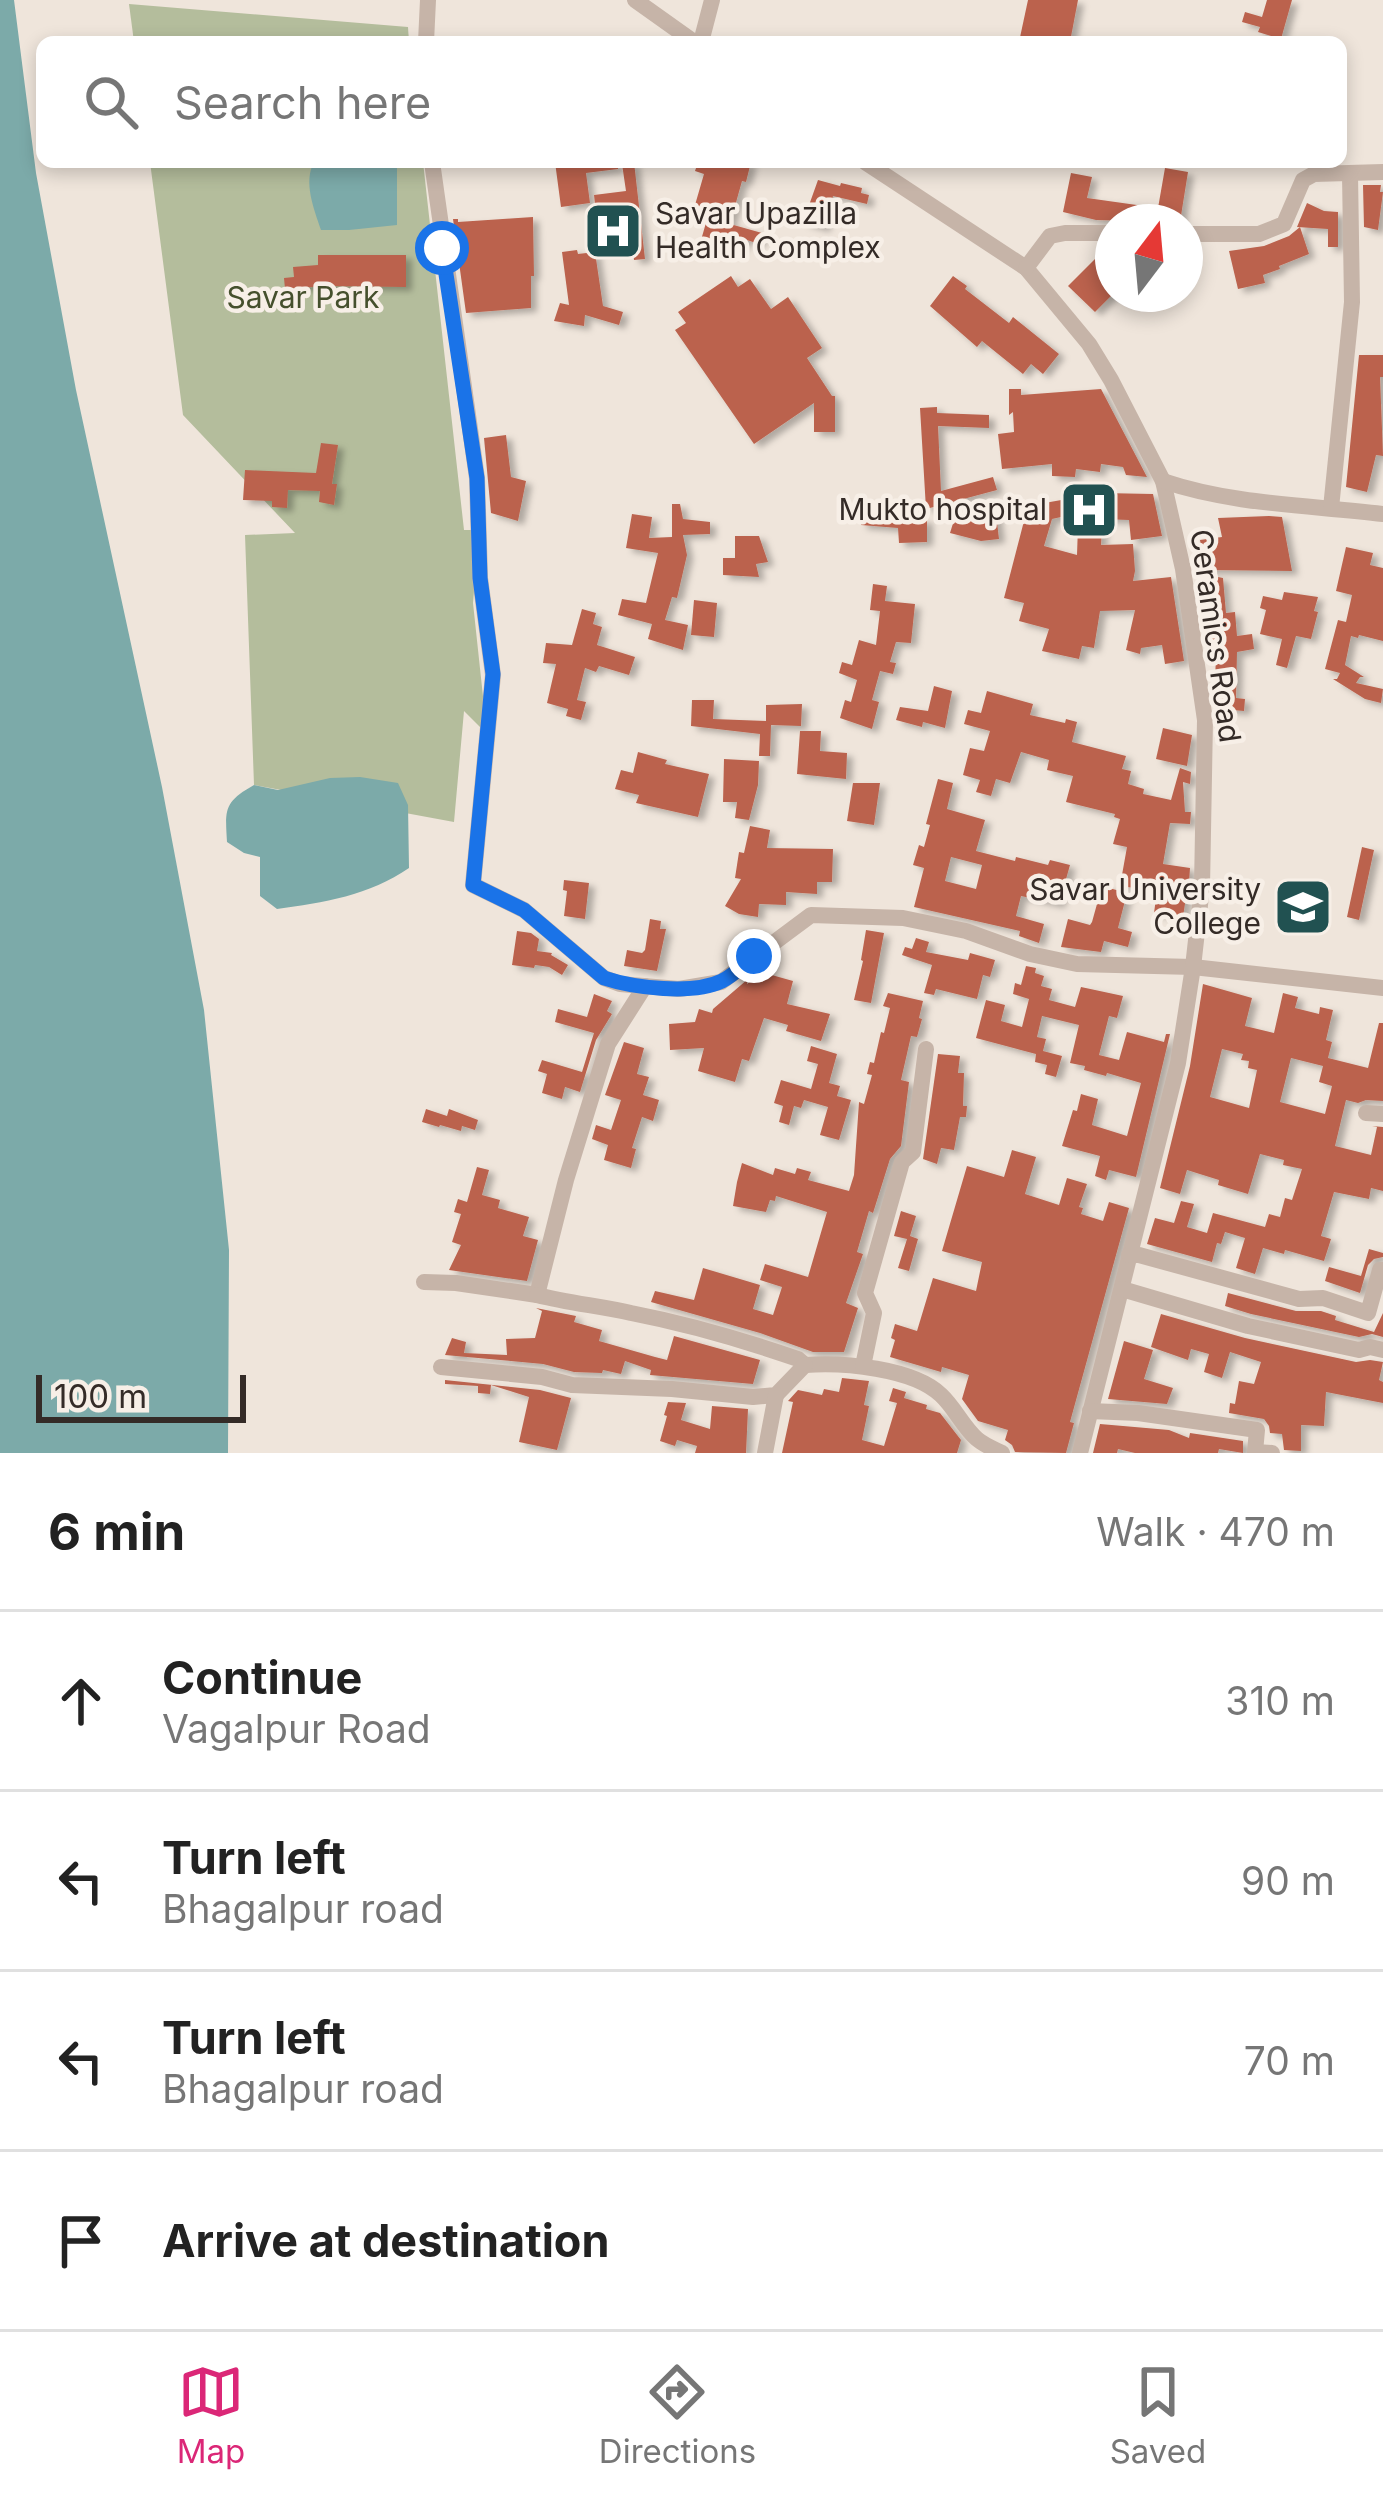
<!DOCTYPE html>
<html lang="en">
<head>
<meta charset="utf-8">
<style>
  body { margin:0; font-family:Inter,sans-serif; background:#f6f6f6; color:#222 }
  .compass { position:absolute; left:1095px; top:204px; width:108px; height:108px; border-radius:50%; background:#fff; box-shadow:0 6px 18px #0003; rotate:16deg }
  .scale { position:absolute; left:36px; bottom:30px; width:210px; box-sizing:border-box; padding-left:12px; border:6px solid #342b27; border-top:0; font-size:33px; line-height:42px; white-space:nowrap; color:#342b27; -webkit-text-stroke:9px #f7efe7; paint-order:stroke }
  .stop { position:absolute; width:36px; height:36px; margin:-27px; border:9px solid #1a73e8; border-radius:50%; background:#fff }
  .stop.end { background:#1a73e8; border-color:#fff; box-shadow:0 3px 12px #0008 }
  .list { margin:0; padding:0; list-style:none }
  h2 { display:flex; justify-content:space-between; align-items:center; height:156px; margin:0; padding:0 48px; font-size:51px }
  h2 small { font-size:39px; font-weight:400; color:#767676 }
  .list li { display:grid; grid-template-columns:78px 1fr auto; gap:36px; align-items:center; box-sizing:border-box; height:180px; padding:0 48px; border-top:3px solid #e0e0e0 }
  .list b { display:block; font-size:45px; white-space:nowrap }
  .list p { margin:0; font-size:39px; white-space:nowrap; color:#767676 }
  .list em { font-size:39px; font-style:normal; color:#767676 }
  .icon { flex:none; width:66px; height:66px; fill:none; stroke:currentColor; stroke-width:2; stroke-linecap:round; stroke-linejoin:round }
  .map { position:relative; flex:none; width:1383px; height:1453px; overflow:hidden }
  .search { position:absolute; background:#fff; box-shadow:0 6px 18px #0003; left:36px; right:36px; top:36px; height:132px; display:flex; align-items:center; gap:30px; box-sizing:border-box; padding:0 42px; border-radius:18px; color:#767676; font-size:45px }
  .sheet { height:876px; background:#fff }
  nav { display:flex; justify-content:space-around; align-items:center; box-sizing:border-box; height:168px; border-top:3px solid #e0e0e0; background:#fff; font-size:33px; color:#767676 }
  nav a { display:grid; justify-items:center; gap:6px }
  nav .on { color:#db2777 }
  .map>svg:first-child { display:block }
  .green { fill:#b4bd9c }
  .water { fill:#7caaa9 }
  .building { fill:#bb624d; fill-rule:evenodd; filter:url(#shadow) }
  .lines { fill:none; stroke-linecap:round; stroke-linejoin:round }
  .minor { stroke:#c6b4a8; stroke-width:16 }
  .route { stroke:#1a73e8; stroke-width:15 }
  .labels { text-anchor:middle; stroke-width:9; stroke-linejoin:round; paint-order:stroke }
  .poi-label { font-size:30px; fill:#342b27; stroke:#f7efe7; text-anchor:end }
  .park-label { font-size:30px; fill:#45502d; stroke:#f7efe7 }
  .street-label { font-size:30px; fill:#342b27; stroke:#f7efe7 }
</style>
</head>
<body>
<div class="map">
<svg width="1383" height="1453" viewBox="0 0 1383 1453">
  <defs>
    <filter id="shadow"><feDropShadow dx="6" dy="4" stdDeviation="3" flood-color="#0004"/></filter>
  </defs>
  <rect width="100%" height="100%" fill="#efe5db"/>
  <!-- green -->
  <g class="green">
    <path d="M129,4L408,27L409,42H134Z"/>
    <path d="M150,162H423L464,530H479L473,603L487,734L464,711L454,822L254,785L245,535L295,533L183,415Z"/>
  </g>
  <!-- water -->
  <g class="water">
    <path d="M0,0H14L36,173L76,390L162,787L204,1010L229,1250L228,1453H0Z"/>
    <path d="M314,162H397V225L349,230H321C314,209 303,182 314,162Z"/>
    <path d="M360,777L398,783L408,805L409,868C370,895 323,903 277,909L260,896V857L244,853L227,842C225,809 224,802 254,785L278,790L330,778Z"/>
  </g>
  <!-- building -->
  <g class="building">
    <path d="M1028,0H1078L1070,42H1019Z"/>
    <path d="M1267,0H1292L1281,39L1258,32L1260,27L1242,22L1245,12L1262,17Z"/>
    <path d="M555,162H618V169L586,173L590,203L561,207Z"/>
    <path d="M634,162L645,259L634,260L632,244L600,248L594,195L626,191L622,164Z"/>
    <path d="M698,162H751L746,182L742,181L730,224L762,233L759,244L744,239L742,248L731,245L730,249L723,247L722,249L711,246L709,250L699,247L710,209L695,205L704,174L695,171Z"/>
    <path d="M1165,168L1188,172L1180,222L1096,220L1063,212L1071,173L1092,177L1087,198L1158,208Z"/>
    <path d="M818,180L840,186L841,183L862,188L861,193L869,195L867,204L833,196L824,228L803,222Z"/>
    <path d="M1363,185H1381L1380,192H1383L1378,230L1364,227Z"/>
    <path d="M1307,203L1324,211L1338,212V247H1328V229L1297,227Z"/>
    <path d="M533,217L534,276H531V308L466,313L453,219H458V222Z"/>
    <path d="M1300,227L1309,254L1279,266L1280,269L1263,275L1265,283L1238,289L1229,251L1264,246L1289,236Z"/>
    <path d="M1106,248L1113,255V294L1095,312L1068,286Z"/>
    <path d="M577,250L578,254L595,252L603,306L623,312L619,325L585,315L584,326L554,321L560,303L569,305L562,252Z"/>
    <path d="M318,255H406V287L326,286L285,289L284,278L294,277L293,267L318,265Z"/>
    <path d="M731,276L738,287L750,279L771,309L788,297L822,348L807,358L832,396H835V432H814V403L754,444L675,330L686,323L678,312Z"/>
    <path d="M953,276L967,286L965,289L1009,323L1013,317L1059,354L1043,374L1031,364L1023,374L982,341L977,347L930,306Z"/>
    <path d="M1359,355H1383V377H1380L1383,456L1376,455L1367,492L1346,487Z"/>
    <path d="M1009,389H1021V395L1101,389L1147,477L1126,475L1123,467L1101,464L1100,472L1076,469L1075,477L1052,476V464L1002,469L998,434L1014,432L1013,412L1009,415Z"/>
    <path d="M937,407V413L989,415V428L938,426L941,491L993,477L997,490L926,509L920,408Z"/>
    <path d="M506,435L511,477L526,481L518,521L491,513L484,438Z"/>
    <path d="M321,443L338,445L332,484H337L334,505L319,502L320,491L288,490L287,508L272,507V501L243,500L245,470L316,473Z"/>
    <path d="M1102,493L1153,494L1162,536L1131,540L1129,520L1102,519Z"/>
    <path d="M1067,499L1070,515L1052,519L1044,546L1077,555L1078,526L1102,527L1101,545L1133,544L1135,571L1133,581L1171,577L1184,661L1165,664L1162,645L1141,648L1140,654L1126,650L1135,610L1100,611L1094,648L1082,646L1079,659L1042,651L1049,629L1019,621L1024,603L1004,598L1024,521L1022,507Z"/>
    <path d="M863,501L885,503L884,515H912V520L927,519V542L899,543L898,528L861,525Z"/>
    <path d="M672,504H680L683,519L710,522V534L683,535L687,555L677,598L672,597L665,620L688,625L683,650L648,639L652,624L618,615L622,599L646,603L658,553L626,548L632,514L652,517L649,538L672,537Z"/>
    <path d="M996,514L999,539L981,541L950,533L955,517Z"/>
    <path d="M1269,516L1282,517L1292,571L1205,570L1200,540L1222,537L1218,518Z"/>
    <path d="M735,536H759L768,562L756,564L759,577L723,575V558H735Z"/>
    <path d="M1346,547L1373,553L1370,565L1383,568V641L1359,635L1358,638L1351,636L1345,665L1364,677H1360L1356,683L1383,689L1381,703L1365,699L1333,679H1337L1340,673L1325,669L1338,620L1346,622L1352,595L1336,591Z"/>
    <path d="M1203,574L1223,578L1226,613L1235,612L1237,636L1252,634L1254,649L1237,652L1236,698L1245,699L1244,711L1222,709L1224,680L1215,679L1216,657L1209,658L1205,633H1210Z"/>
    <path d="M873,584L887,586L885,601L915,604L911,643L896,642L890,662L896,663L893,674L880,671L872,700L879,702L872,729L840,718L845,700L851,702L857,680L839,673L842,662L852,665L859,640L876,645L880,611L870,610Z"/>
    <path d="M1284,592L1318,597L1314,611L1318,612L1311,639L1296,636L1287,668L1276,665L1282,639L1260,634L1266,610L1260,608L1263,596L1282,600Z"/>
    <path d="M694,600L717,603L714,637L691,635Z"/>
    <path d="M582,609L596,613L593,624L602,627L597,645L635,657L629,675L599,666L596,672L585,668L577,700L586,702L581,720L566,716L568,709L547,703L556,664L543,663L546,643L572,645Z"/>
    <path d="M934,686L952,691L945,728L923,722L922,727L896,720L900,707L928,711Z"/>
    <path d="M987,691L1033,704L1030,715L1065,723L1066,719L1077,722L1072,742L1126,756L1122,769L1131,771L1128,784L1144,789L1143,794L1171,800L1180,768L1191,772L1190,784L1183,782L1185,812H1191L1190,824L1170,823L1163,864L1190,868L1188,897H1186L1183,917L1154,913L1157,891L1120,886L1127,847L1113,844L1120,819L1114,817L1115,814L1066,802L1073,776L1047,770L1049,760L1021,752L1010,783L996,779L991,796L976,792L980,780L963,775L970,748L984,751L990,731L964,724L968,710L981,713Z"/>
    <path d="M692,700H714L713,719L766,721V705L802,704L801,726L771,725L770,756H759L760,734L691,726Z"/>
    <path d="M1163,728L1192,735L1187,766L1156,759Z"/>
    <path d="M800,731H821L820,751L847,753L846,779L797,774Z"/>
    <path d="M638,752L667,760L665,764L709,774L698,817L636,803L639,795L615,789L621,770L633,773Z"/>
    <path d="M724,759L759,761L758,785L749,820L735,818L737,802H723Z"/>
    <path d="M938,779L953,783L947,809L985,820L976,851L1015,861L1016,857L1048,865L1050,860L1070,865L1059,904L1021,896L1016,916L1044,924L1039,943L1019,936L1020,931L914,907L924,868L913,865L919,845L924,847L930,825L926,824ZM951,857L982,865L976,889L945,881Z"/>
    <path d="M853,783H880L874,825L847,821Z"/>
    <path d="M750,826L770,830L767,848L833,849L832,882H817V894L786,892V905L759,904L758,917L739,914L725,906L741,879L735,878L739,852L744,853Z"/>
    <path d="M1362,847L1374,850L1359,920L1347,917Z"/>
    <path d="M564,880L589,883L585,919L564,916L567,891L563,890Z"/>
    <path d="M1102,886L1127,893L1118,928L1132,932L1128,947L1104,941L1101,952L1061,947L1068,919L1090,925L1092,922Z"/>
    <path d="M650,919L661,921L660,929H666L657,971L624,966L627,950L642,953L645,950Z"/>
    <path d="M866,930L884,933L871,1003L854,1000L863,961L861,960Z"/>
    <path d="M517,931L531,933L539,939L537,951L552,953L551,955L568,965L562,975L549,967L535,965L534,968L512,965Z"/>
    <path d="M916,938L929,942L926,952L968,960L970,953L995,960L990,977L983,975L977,999L936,989L934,995L924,993L932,965L902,955L905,947L912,949Z"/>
    <path d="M1026,966L1036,968L1035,973L1044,976L1041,986L1052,989L1049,1000L1075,1007L1081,987L1123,996L1117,1018L1109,1016L1099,1055L1119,1060L1127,1032L1164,1042L1166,1034H1170L1136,1177L1109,1170L1106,1180L1095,1176L1100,1156L1062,1146L1073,1110L1077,1111L1081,1094L1098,1099L1092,1125L1127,1136L1141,1083L1107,1073L1106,1076L1084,1070L1085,1066L1070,1063L1079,1025L1042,1016L1037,1037L1046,1039L1043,1051L1062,1056L1056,1077L1045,1074L1047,1065L1035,1062L1036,1054L976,1038L986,1000L1005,1005L1001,1021L1022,1027L1029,999L1013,994L1015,983L1021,985Z"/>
    <path d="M761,972L793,981L787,1004L830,1014L821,1041L786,1031L788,1025L764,1018L749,1061L742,1059L735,1082L698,1071L704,1048L670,1050L669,1024L695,1022L699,1009L712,1013L713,1009L748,979L747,984Z"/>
    <path d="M1203,984L1252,998L1245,1026L1274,1033L1283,993L1298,997L1295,1008L1319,1014L1320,1007L1333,1010L1326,1040L1332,1042L1328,1058L1368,1068L1379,1023H1383V1101L1366,1100L1358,1103L1346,1100L1335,1146L1371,1155L1377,1127L1372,1126L1383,1127V1191L1371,1188L1369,1199L1334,1192L1321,1236L1331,1239L1324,1261L1285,1250L1284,1254L1263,1248L1255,1274L1236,1268L1245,1238L1225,1232L1221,1244L1217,1243L1212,1262L1147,1244L1155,1218L1174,1223L1181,1201L1194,1204L1187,1227L1207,1233L1213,1213L1265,1227L1269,1214L1280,1217L1285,1198L1292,1200L1302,1169L1283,1165L1284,1160L1260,1154L1248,1194L1218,1185L1219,1180L1187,1170L1180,1194L1160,1188L1190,1066ZM1222,1049L1243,1054L1241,1060L1249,1061L1248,1068L1257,1070L1249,1108L1210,1097ZM1291,1058L1323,1066L1319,1082L1332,1086L1325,1114L1280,1102Z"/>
    <path d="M888,993L923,1001L919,1018L922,1019L917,1037L911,1036L901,1080L909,1082L901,1146L890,1159L873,1213L869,1211L857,1252L863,1254L846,1303L858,1308L844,1352H813L760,1333L651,1302L655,1291L694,1300L703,1268L760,1285L753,1309L773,1315L782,1287L760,1280L765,1264L808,1277L827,1212L776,1196L775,1201L770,1200L766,1212L733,1206L737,1182L742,1163L773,1175L775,1168L795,1174L797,1168L811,1172L808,1180L849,1191L854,1175L859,1102L864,1104L872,1075L867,1074L870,1062L874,1063L881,1032L884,1033L890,1008L883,1006Z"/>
    <path d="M594,994L612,1001L607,1011L612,1014L596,1040L580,1092L565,1087L562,1099L542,1093L547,1074L538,1071L542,1060L582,1072L594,1033L555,1022L558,1009L587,1017Z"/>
    <path d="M624,1042L644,1048L637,1074L649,1077L643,1095L659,1100L653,1121L642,1117L632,1148L636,1149L631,1168L604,1160L608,1145L592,1139L596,1125L611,1130L621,1100L605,1095Z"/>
    <path d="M811,1046L837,1054L829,1083L840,1086L837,1096L851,1100L839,1140L820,1135L828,1107L804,1100L801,1108L794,1106L789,1125L779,1122L783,1106L774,1103L781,1080L811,1089L818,1064L807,1061Z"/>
    <path d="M938,1054L960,1056L958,1073H964L963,1106H967L966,1117H960L954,1150L941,1148L937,1164L923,1159Z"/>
    <path d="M426,1109L447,1116L449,1109L478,1120L475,1130L462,1126L461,1131L440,1125L439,1127L422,1122Z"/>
    <path d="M1012,1150L1036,1157L1025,1194L1059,1205L1067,1178L1087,1184L1079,1207L1083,1208L1081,1214L1103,1221L1109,1202L1129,1208L1070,1422L1074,1423L1066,1453L1015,1452L1012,1445L1005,1440L1008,1430L978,1421L962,1399L969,1375L942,1367L941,1372L890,1357L895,1340L891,1338L895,1324L917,1331L933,1278L976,1291L982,1262L942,1251L967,1166L1004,1177Z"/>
    <path d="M477,1167L489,1170L482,1195L500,1200L498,1208L529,1217L523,1236L538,1240L527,1281L449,1270L461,1245L452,1242L461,1214L454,1212L458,1199L467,1202Z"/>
    <path d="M901,1211L916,1216L910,1236L918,1239L909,1271L898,1268L907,1239L894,1236Z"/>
    <path d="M1369,1249L1383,1253V1257L1374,1259L1368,1265L1360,1293L1325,1281L1329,1267L1361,1276Z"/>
    <path d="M1228,1293L1296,1311H1321L1336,1316L1335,1320L1374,1332L1383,1313V1337L1372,1334L1359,1337L1251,1314L1225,1306Z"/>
    <path d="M536,1308L576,1316L574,1322L602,1330L599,1341L655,1357L667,1360L674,1336L760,1360L753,1384L650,1375L651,1370L625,1361L621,1374L603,1370L602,1373L574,1372L543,1364L445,1355L452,1338L466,1342L464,1353L507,1355L506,1339L535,1338L542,1311Z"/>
    <path d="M1161,1314L1245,1338L1356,1362L1370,1360L1383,1362L1379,1380L1383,1382V1403L1326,1392L1324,1426L1301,1425V1451L1284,1450L1282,1434L1270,1433L1269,1426L1264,1419L1229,1413L1230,1403L1235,1404L1239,1381L1254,1384L1261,1362L1230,1352L1222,1378L1204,1372L1209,1354L1191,1349L1188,1360L1151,1347Z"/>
    <path d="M1124,1341L1153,1350L1144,1379L1173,1388L1167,1404L1108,1399Z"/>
    <path d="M842,1378L869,1381L864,1405L869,1406L862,1440L884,1446L897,1403L889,1401L893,1388L906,1392L904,1398L927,1405L926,1409L940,1413L961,1440L957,1453H782L793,1402L788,1401L798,1390L822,1395L824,1389L839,1392Z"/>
    <path d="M445,1380L540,1390L571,1398L557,1450L519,1442L529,1397L491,1385L490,1394L478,1393V1386L445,1384Z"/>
    <path d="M668,1402L686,1403L681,1420L710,1429L712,1406L748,1409L746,1453H695L697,1446L677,1440L675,1446L660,1441L667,1416L664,1415Z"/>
    <path d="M1100,1424L1169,1430L1189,1438L1190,1433L1243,1441V1453L1219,1449L1218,1453H1135L1118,1449L1117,1453H1093Z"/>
  </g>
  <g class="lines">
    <!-- minor -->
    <g class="minor">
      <path d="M635,0L694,42"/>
      <path d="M426,42L428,0"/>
      <path d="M701,42L712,0"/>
      <path d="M432,162L477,478L480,578L493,675L473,885L524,910L604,978L620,984L679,989L721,982L811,915L903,918L966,931L1030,954L1077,964L1193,967L1383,988"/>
      <path d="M865,162L1026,268L1089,344L1111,380L1163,481L1183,569L1205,720L1202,887L1193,967L1178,1063L1080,1453"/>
      <path d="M1185,234H1259L1284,224L1303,180L1314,174L1383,172"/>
      <path d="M1026,268L1050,236L1065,233H1113"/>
      <path d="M1163,481C1234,505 1310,505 1383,514"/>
      <path d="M1331,508L1352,302L1350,174"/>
      <path d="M1366,1113L1383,1114"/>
      <path d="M1129,1255H1139L1299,1299L1323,1298L1368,1313L1380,1270H1383"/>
      <path d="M424,1282L456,1283L537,1295L566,1180L608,1044L645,986"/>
      <path d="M1122,1289L1248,1326L1359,1350L1370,1347L1383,1350"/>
      <path d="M537,1295C568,1303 600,1306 631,1313C688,1324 743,1340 798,1359L805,1365C842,1362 913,1368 941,1395C955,1408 963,1427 977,1439C984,1445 994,1449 1002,1453"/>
      <path d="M863,1366L874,1313L865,1293L902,1162L913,1152L926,1049"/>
      <path d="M441,1367L542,1377L572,1385L672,1389L753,1397L776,1395L805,1365"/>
      <path d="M1090,1411L1138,1413L1257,1430L1255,1452L1272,1453"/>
      <path d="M765,1453L776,1395"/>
    </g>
  </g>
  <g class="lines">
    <!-- route -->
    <path class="route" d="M442,248L477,478L480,578L493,674L473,885L524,910L604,978C634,988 693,995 722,981C734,975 744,964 754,956"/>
  </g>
  <!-- icons -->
  <defs>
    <symbol id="hospital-square" viewBox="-11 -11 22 22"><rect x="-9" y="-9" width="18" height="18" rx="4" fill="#215151" stroke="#f7efe7"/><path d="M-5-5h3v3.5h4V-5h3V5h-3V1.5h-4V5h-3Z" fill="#fff"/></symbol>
    <symbol id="university-square" viewBox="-11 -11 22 22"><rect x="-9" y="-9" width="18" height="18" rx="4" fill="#215151" stroke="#f7efe7"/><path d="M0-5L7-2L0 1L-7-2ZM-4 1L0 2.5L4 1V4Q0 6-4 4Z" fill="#fff"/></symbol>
  </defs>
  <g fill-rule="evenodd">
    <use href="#hospital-square" x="580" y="198" width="66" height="66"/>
    <use href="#hospital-square" x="1056" y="477" width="66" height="66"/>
    <use href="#university-square" x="1270" y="874" width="66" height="66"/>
  </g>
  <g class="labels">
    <!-- poi labels -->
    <g class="poi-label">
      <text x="655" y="224" text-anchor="start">Savar Upazilla<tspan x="655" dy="34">Health Complex</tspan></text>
      <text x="1047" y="520">Mukto hospital</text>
      <text x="1261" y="900">Savar University<tspan x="1261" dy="34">College</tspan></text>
    </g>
    <!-- park labels -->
    <g class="park-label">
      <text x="303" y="308">Savar Park</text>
    </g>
    <!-- street labels -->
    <g class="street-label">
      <text transform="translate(1215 636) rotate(82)" y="10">Ceramics Road</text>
    </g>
  </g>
</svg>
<svg class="compass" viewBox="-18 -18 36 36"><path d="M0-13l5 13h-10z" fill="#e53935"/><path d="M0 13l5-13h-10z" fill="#767676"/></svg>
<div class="scale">100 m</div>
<div class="stop" style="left:442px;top:248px"></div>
<div class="stop end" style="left:754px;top:956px"></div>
<div class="search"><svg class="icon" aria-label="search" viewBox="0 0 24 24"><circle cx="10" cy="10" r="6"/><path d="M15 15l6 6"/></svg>Search here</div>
</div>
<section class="sheet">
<h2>6 min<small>Walk · 470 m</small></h2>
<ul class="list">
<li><svg class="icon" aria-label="ahead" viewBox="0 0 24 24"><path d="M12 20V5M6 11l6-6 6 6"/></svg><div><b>Continue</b><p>Vagalpur Road</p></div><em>310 m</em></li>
<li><svg class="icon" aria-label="left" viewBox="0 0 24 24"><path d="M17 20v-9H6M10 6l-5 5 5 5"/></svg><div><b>Turn left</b><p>Bhagalpur road</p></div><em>90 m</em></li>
<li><svg class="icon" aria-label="left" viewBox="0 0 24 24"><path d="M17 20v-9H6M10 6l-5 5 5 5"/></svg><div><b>Turn left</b><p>Bhagalpur road</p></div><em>70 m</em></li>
<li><svg class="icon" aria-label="arrive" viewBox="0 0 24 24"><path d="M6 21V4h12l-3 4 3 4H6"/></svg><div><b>Arrive at destination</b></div></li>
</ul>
</section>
<nav>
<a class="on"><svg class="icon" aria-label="map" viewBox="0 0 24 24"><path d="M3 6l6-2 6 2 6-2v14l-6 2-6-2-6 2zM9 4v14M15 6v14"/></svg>Map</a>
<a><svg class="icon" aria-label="directions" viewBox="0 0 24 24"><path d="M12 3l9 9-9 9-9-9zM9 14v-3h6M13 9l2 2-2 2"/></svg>Directions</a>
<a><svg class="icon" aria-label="saved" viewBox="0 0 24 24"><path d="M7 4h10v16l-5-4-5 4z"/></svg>Saved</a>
</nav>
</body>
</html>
